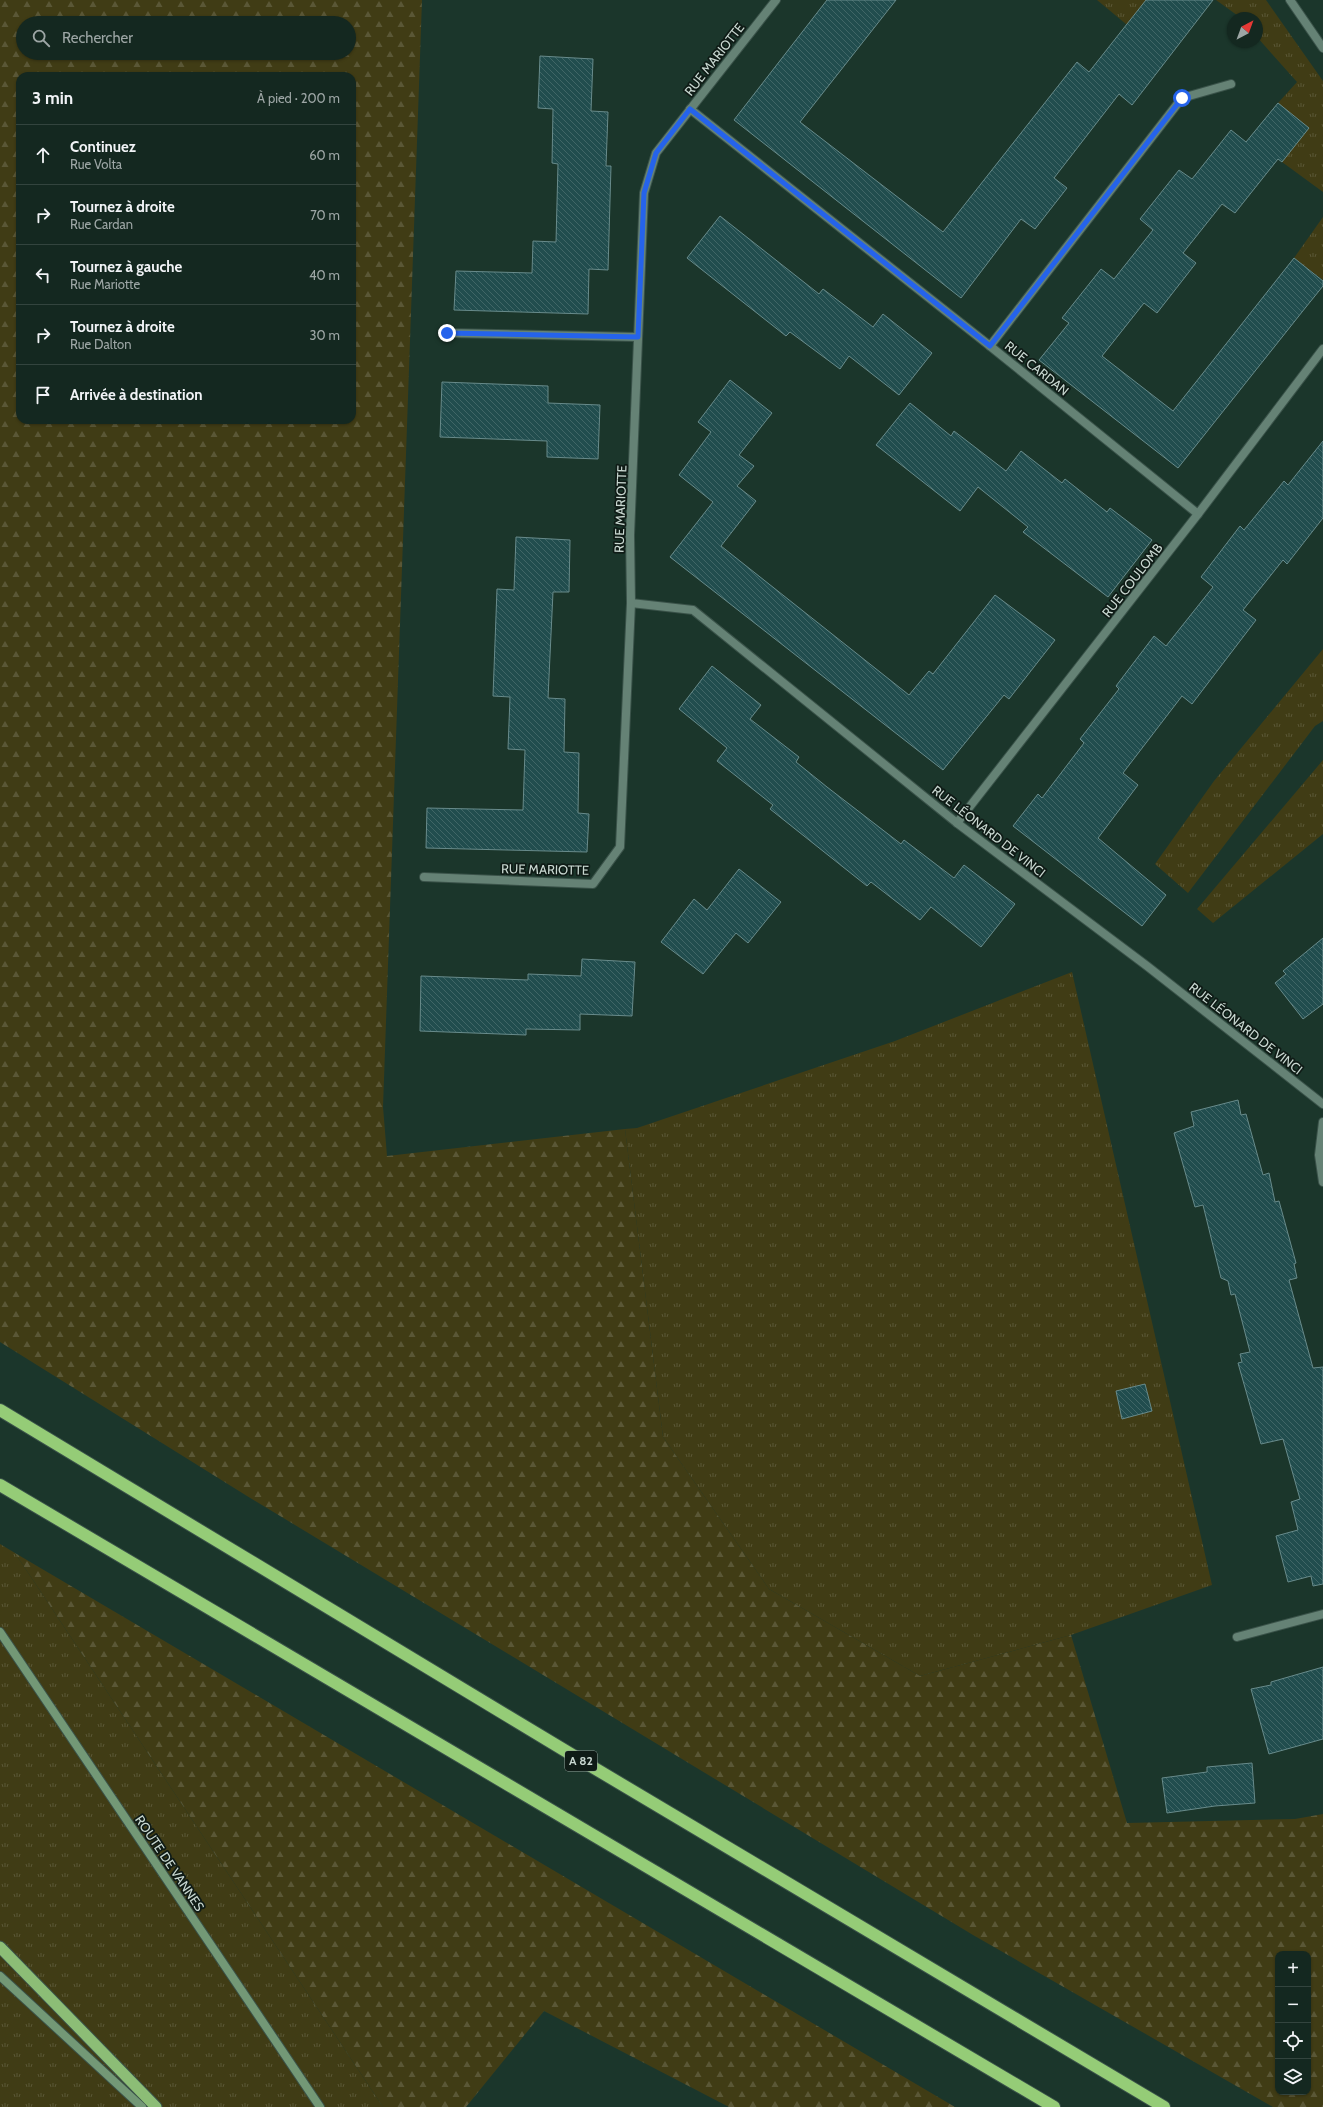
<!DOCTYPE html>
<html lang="fr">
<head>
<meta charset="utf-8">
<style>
  body { margin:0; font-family:Cabin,sans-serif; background:#21342d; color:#f1f3f6 }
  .controls { position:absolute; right:12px; bottom:12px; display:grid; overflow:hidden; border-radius:8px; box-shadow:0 1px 3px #0004 }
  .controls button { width:36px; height:36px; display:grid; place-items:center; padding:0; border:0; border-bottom:1px solid #33443e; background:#142820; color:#f1f3f6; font:20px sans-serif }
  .compass { position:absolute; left:1227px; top:12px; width:36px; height:36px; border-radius:50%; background:#142820; box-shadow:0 1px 3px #0004; rotate:41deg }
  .stop { position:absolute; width:12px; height:12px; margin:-9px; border:3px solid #2563eb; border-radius:50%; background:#fff }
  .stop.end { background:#2563eb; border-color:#fff; box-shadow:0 1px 4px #0008 }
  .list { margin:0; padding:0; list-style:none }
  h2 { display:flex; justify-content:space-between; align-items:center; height:52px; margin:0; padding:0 16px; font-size:17px }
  h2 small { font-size:13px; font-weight:400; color:#9da6a5 }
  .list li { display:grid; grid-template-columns:26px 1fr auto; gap:12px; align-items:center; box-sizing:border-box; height:60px; padding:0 16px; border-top:1px solid #33443e }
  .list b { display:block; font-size:15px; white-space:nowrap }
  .list p { margin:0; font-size:13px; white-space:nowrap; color:#9da6a5 }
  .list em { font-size:13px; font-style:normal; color:#9da6a5 }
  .icon { flex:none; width:22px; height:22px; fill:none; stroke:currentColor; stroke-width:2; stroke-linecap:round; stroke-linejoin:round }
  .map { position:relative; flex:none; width:1323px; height:2107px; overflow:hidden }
  .search { position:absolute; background:#142820; box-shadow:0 1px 3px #0004; left:16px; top:16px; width:340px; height:44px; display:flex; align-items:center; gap:10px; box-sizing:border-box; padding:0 14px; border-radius:22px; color:#9da6a5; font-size:15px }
  .panel { position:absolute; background:#142820; box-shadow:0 1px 3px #0004; left:16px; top:72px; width:340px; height:352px; border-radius:12px }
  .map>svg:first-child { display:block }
  .grass { fill:url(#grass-tufts) }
  .forest { fill:url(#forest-firs); fill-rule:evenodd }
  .building { fill:url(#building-back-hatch); stroke:#688b8b }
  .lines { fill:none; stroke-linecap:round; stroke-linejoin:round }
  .minor-casing { stroke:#3a5249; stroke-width:10 }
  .secondary-casing { stroke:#3a5249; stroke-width:10 }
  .trunk-casing { stroke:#3a5249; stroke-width:13 }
  .motorway-casing { stroke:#3a5249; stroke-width:14 }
  .minor { stroke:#658275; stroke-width:8 }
  .secondary { stroke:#739876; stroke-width:8 }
  .trunk { stroke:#8cbd76; stroke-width:11 }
  .motorway { stroke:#95cc77; stroke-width:12 }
  .route { stroke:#2563eb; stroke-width:5 }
  .labels { text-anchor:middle; stroke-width:3.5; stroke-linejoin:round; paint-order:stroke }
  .shield { fill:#0f1b16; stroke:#919f99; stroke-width:1 }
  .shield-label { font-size:12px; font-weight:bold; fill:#c9d8d1 }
  .street-label { font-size:13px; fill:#c9d8d1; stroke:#0f1b16 }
</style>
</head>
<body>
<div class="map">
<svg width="1323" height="2107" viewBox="0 0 1323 2107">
  <defs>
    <pattern id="grass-tufts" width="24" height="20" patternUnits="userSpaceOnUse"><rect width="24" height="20" fill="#403c15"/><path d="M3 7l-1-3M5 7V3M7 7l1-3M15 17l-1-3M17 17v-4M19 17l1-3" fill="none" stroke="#5a5736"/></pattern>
    <pattern id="forest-firs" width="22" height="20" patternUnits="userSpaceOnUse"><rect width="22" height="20" fill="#403c15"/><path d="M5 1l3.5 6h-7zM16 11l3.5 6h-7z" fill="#5a5736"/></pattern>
    <pattern id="building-back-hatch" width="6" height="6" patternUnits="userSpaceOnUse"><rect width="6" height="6" fill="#214d4e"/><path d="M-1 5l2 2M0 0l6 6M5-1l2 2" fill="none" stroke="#406666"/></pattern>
  </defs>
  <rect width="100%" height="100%" fill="#1b362b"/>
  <!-- grass -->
  <g class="grass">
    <path d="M1097,0H1164L1138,34Z"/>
    <path d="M1216,0H1266L1323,81V192L1282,162L1278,103L1297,82L1257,37V18H1241Z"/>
    <path d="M1323,217V280L1294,258Z"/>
    <path d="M1323,649V721L1315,726L1188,893L1155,864L1214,781Z"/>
    <path d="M1323,760V834L1213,923L1197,909Z"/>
    <path d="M1072,972L1212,1585L1071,1635L920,1676L769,1589L663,1437L625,1129L637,1128L895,1041Z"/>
    <path d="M0,1544L15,1553L383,2107H0Z"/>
  </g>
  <!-- forest -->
  <g class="forest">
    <path d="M0,0H422L383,1107L387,1156L625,1129L663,1437L769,1589L920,1676L1071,1635L1127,1823L1295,1819L1323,1814V2107H1273L973,1935L247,1496L0,1342ZM23,23H349V53H23ZM20,76H352V420H20ZM1278,1954H1308V2092H1278Z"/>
    <path d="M15,1553L955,2107H729L544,2011L466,2107H383Z"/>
  </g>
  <!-- building -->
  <g class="building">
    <path d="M827,0H896L800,122L943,232L1077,62L1089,72L1146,0H1213L1132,105L1119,94L1054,178L1067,188L1035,229L1021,219L961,298L734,120Z"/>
    <path d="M540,56L593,59L591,111L608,112L606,166H611L608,270L589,269L588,314L454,310L456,271L532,273L533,241L556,242L558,164L552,163L553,109L538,108Z"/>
    <path d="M1278,103L1309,128L1282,162L1278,159L1235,213L1222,204L1183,253L1196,263L1157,313L1144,303L1102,356L1173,411L1294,258L1323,281V286L1306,307L1178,468L1039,360L1069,323L1062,318L1101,269L1114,279L1153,230L1140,219L1179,170L1192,179L1231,130L1246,142Z"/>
    <path d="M720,216L819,294L823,289L873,327L883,314L932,353L899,395L849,356L840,369L790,332L786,336L687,258Z"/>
    <path d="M730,380L772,413L739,455L754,466L737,486L756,501L721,546L909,695L929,671L933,674L995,595L1055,640L1009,699L1004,695L943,770L670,557L713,502L679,475L711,432L698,422Z"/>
    <path d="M442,382L548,386V403L600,405L598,459L547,457V441L440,437Z"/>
    <path d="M910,403L951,436L954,431L1006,471L1021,451L1062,483L1065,479L1107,512L1110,508L1152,540L1108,597L1023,532L1028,527L978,487L960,511L876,445Z"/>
    <path d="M1323,441V518L1287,564L1283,560L1243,610L1256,620L1192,704L1182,696L1123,773L1138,785L1098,838L1166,895L1142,926L1013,826L1038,794L1042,798L1084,743L1080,739L1119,689L1116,686L1154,636L1166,646L1213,587L1201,577L1240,526L1244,530L1284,481L1288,485Z"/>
    <path d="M516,537L570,540L569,592H553L548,698L565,699L564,752L579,753L578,813L589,814L587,852L426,848L427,808L523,810L525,750L508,749L510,697L493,696L497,589L514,590Z"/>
    <path d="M712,666L761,705L750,719L799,757L796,762L827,787L901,844L904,840L954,878L964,865L1015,904L981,947L931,907L920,920L871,882L867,886L770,809L773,805L717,761L727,748L679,709Z"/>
    <path d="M739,869L781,902L748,943L736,933L703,974L661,942L694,899L707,910Z"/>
    <path d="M1323,938V1004L1303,1019L1275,983L1286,974L1283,971Z"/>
    <path d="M582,959L635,962L632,1016L580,1014V1030L526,1029V1035L420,1031L421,976L528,980V974L581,976Z"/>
    <path d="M1238,1100L1241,1115L1246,1114L1263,1175L1269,1173L1275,1202L1279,1201L1296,1263L1294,1264L1297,1278L1289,1280L1313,1368L1323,1367V1584L1313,1586L1311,1576L1288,1582L1276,1536L1298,1530L1291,1502L1300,1499L1283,1439L1261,1444L1238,1363L1242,1362L1240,1354L1250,1352L1235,1294L1231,1295L1228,1281L1221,1278L1203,1205L1195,1207L1174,1133L1194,1126L1191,1112Z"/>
    <path d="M1145,1384L1152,1411L1122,1419L1116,1391Z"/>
    <path d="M1323,1667V1739L1269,1754L1251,1689L1271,1685V1682Z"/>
    <path d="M1252,1763L1255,1803L1215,1806L1167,1813L1162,1778L1207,1772V1767Z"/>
  </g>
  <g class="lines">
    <defs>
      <g id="minor">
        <path d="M1290,0L1323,48"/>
        <path d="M690,109L990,346L1198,514"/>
        <path d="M447,333L638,337"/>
        <path d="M990,346L1182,98L1231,84"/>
        <path d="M631,603L693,610L957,823L1147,966L1323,1104"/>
        <path d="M957,823L1198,514L1323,349"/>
        <path d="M424,877L593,884L620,847L631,603L630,535L644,193L656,153L776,0"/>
        <path d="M1323,1122L1319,1155L1323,1182"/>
        <path d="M1237,1637L1323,1614"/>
      </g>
      <g id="secondary">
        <path d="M0,1632L320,2107"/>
        <path d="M0,1976L142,2107"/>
      </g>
      <path id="trunk" d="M0,1947L156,2107"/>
      <g id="motorway">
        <path d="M0,1410L574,1756L1164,2107"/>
        <path d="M0,1485L1054,2107"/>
      </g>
    </defs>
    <!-- minor casing -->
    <use href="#minor" class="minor-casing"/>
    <!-- secondary casing -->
    <use href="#secondary" class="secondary-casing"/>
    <!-- trunk casing -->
    <use href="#trunk" class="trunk-casing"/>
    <!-- motorway casing -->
    <use href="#motorway" class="motorway-casing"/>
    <!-- minor -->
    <use href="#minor" class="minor"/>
    <!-- secondary -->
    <use href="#secondary" class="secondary"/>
    <!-- trunk -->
    <use href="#trunk" class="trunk"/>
    <!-- motorway -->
    <use href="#motorway" class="motorway"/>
  </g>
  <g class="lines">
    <!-- route -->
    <path class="route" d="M447,333L638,337L644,193L656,153L690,109L990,346L1182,98"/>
  </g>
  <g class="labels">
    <!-- shield labels -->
    <rect class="shield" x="565" y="1751" width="32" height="20" rx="3"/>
    <g class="shield-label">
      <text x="581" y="1765">A 82</text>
    </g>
    <!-- street labels -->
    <g class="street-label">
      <text transform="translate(714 59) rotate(-52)" y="5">RUE MARIOTTE</text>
      <text transform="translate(1037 368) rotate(39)" y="5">RUE CARDAN</text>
      <text transform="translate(620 509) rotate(-88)" y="5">RUE MARIOTTE</text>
      <text transform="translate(1132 580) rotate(-52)" y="5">RUE COULOMB</text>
      <text transform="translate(989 831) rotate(38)" y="5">RUE LÉONARD DE VINCI</text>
      <text transform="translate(545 869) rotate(1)" y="5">RUE MARIOTTE</text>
      <text transform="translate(1246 1028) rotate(38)" y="5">RUE LÉONARD DE VINCI</text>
      <text transform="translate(170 1863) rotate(56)" y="5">ROUTE DE VANNES</text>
    </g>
  </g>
</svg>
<div class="controls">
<button>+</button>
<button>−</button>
<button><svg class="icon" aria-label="locate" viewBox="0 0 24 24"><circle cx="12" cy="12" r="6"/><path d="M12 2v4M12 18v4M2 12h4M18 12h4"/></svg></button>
<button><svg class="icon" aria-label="layers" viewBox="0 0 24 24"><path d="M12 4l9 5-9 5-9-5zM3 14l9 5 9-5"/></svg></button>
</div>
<svg class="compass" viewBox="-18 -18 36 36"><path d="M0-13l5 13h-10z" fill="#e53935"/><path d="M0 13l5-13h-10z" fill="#9da6a5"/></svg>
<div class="stop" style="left:1182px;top:98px"></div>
<div class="stop end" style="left:447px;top:333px"></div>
<div class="search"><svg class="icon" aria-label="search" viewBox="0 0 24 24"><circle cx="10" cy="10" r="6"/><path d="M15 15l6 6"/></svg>Rechercher</div>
<section class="panel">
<h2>3 min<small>À pied · 200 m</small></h2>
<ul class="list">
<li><svg class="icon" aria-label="ahead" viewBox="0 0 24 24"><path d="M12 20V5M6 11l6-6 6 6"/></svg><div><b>Continuez</b><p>Rue Volta</p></div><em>60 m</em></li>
<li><svg class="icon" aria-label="right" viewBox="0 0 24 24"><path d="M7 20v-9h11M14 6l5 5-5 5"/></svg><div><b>Tournez à droite</b><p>Rue Cardan</p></div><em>70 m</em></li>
<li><svg class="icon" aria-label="left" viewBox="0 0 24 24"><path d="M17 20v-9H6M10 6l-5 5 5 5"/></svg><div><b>Tournez à gauche</b><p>Rue Mariotte</p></div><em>40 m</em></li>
<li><svg class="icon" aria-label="right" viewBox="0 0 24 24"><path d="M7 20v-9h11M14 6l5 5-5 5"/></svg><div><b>Tournez à droite</b><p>Rue Dalton</p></div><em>30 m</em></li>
<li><svg class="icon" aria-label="arrive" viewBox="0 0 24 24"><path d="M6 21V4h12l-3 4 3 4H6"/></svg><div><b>Arrivée à destination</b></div></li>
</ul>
</section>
</div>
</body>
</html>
